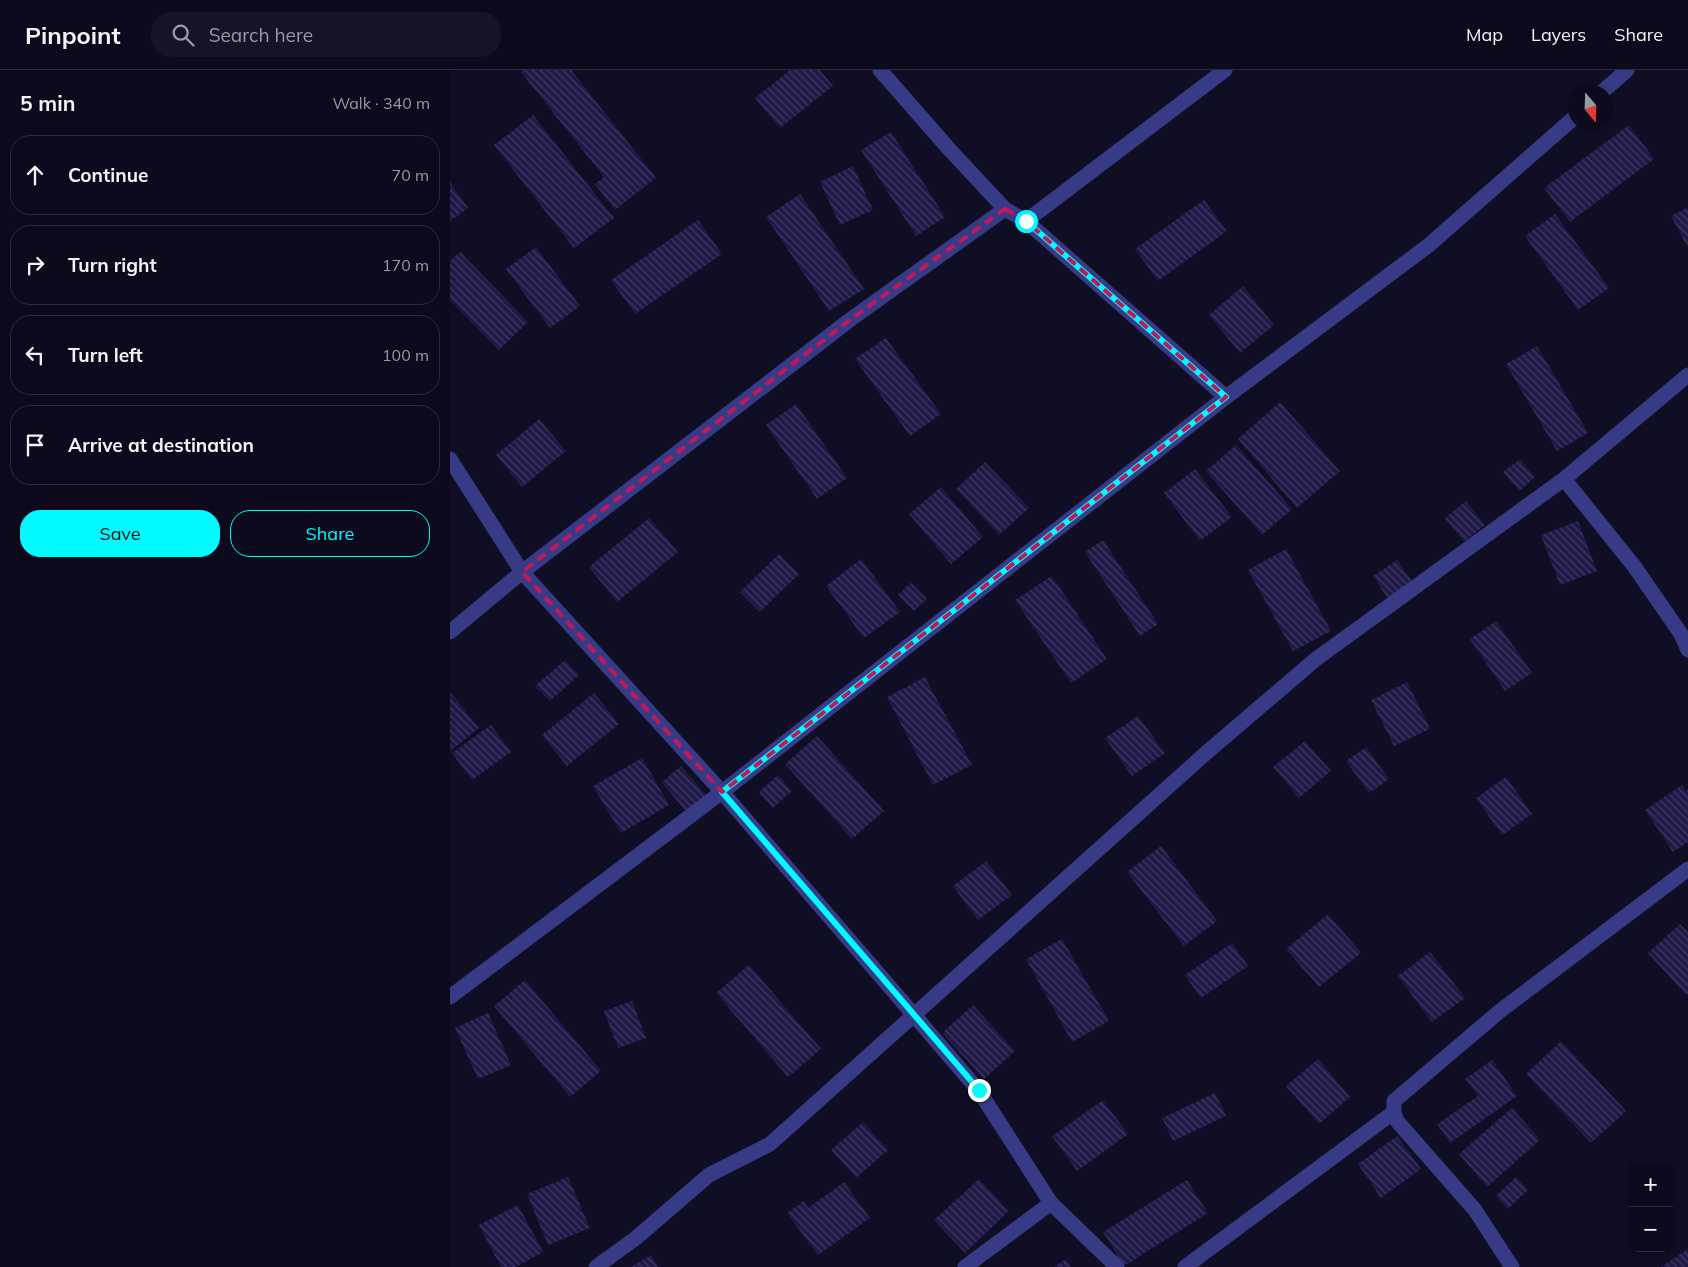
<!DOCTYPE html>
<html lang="en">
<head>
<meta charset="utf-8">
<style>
  body { margin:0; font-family:Mulish,sans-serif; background:#151325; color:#f1f3f6 }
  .controls { position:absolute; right:15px; bottom:15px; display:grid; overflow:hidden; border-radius:10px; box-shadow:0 1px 4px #0004 }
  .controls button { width:45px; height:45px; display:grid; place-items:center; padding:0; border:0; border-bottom:1px solid #2c2b3b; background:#0c0a1c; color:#f1f3f6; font:25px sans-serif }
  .compass { position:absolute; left:1118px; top:15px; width:45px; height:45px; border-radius:50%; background:#0c0a1c; box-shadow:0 1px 4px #0004; rotate:161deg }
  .stop { position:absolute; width:15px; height:15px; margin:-11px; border:4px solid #00fafd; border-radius:50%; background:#fff }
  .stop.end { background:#00fafd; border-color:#fff; box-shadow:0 1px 5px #0008 }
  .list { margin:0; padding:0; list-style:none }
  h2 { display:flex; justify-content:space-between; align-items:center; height:65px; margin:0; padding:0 20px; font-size:21px }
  h2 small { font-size:16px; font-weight:400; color:#9a9aa3 }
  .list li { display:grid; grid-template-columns:32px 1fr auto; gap:15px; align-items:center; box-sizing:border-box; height:80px; margin:0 10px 10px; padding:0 10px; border:1px solid #2c2b3b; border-radius:20px }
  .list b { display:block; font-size:19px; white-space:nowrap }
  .list em { font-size:16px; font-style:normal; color:#9a9aa3 }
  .actions { display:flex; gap:10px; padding:15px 20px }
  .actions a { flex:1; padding:11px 0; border:1px solid #00fafd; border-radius:20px; text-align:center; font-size:18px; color:#00fafd }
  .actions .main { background:#00fafd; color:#111 }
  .icon { flex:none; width:28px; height:28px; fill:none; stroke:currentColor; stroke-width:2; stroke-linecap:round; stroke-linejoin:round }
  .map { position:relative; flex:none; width:1238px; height:1197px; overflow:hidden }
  header { display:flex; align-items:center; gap:30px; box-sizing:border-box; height:70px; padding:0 25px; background:#0c0a1c; border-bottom:1px solid #2c2b3b }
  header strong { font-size:24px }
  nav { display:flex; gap:28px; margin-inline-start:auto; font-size:18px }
  .search { width:350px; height:45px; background:#151325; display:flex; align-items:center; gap:12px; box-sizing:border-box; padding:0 18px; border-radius:20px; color:#9a9aa3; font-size:19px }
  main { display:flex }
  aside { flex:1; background:#0c0a1c }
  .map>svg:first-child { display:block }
  .building { fill:url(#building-back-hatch) }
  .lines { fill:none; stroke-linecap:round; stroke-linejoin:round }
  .minor { stroke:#373b85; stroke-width:15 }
  .route { stroke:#00fafd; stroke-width:6 }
  .marked { fill:none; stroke:#c2185b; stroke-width:4; stroke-dasharray:10 6; stroke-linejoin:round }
</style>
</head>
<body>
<header>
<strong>Pinpoint</strong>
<div class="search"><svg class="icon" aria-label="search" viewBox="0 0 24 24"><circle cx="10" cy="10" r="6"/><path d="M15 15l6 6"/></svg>Search here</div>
<nav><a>Map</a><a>Layers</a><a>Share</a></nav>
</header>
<main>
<aside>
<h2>5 min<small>Walk · 340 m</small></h2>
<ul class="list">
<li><svg class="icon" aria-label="ahead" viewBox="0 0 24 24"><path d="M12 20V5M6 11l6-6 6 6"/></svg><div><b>Continue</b></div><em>70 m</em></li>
<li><svg class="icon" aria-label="right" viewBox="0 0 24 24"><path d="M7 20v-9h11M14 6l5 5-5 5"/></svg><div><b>Turn right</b></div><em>170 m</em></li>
<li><svg class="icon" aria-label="left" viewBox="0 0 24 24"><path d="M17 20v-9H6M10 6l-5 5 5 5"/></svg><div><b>Turn left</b></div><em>100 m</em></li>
<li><svg class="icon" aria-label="arrive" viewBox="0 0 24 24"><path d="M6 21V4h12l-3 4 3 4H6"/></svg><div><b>Arrive at destination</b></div></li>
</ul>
<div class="actions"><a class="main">Save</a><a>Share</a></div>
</aside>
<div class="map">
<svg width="1238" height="1197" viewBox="0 0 1238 1197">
  <defs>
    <pattern id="building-back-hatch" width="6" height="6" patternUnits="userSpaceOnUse" patternTransform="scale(1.25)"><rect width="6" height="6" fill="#1e1946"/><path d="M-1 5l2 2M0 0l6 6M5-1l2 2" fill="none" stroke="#3e3a62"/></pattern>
  </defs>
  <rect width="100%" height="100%" fill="#100e25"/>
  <!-- building -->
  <g class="building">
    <path d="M73,0H121L206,108L165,140L145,114L154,107L71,2Z"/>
    <path d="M340,0H370L383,16L330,58L305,28Z"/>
    <path d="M83,45L164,148L124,178L44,75Z"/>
    <path d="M1179,55L1204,89L1120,152L1094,118Z"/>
    <path d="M441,62L495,147L466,166L411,80Z"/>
    <path d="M403,96L423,140L390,155L370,112Z"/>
    <path d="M0,112L18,138L0,151Z"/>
    <path d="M350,124L414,219L379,241L316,147Z"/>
    <path d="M754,130L777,161L708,211L685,179Z"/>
    <path d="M1238,137V178L1221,146Z"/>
    <path d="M1105,144L1159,218L1128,240L1075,166Z"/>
    <path d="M248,150L272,184L185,244L161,210Z"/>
    <path d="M86,177L130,236L100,258L56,199Z"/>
    <path d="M10,182L78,252L49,280L0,230V191Z"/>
    <path d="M793,216L824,255L790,283L759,245Z"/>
    <path d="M436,268L491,344L460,366L405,289Z"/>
    <path d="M1087,276L1138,363L1107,381L1056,294Z"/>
    <path d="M830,332L890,401L847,438L788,369Z"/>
    <path d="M346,334L397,408L367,429L316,355Z"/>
    <path d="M89,349L116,381L72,417L46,385Z"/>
    <path d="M786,375L842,439L812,465L756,401Z"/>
    <path d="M1070,389L1085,407L1069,421L1053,402Z"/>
    <path d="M535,392L579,438L549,465L506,419Z"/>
    <path d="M745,399L782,447L750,471L714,423Z"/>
    <path d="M491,417L533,467L501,494L459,444Z"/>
    <path d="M1016,431L1035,455L1014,472L995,448Z"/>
    <path d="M199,448L228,482L167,532L139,497Z"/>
    <path d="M1128,451L1147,501L1110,515L1091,465Z"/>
    <path d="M653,470L708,554L690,566L635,482Z"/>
    <path d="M836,479L881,561L843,581L798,500Z"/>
    <path d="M329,484L349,504L310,542L290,522Z"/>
    <path d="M411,489L450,542L414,568L376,516Z"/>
    <path d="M947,490L963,512L938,529L923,506Z"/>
    <path d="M602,506L657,589L621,613L565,530Z"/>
    <path d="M461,513L477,529L464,541L448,525Z"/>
    <path d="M1046,551L1082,603L1055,621L1020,569Z"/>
    <path d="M115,590L129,605L100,631L85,616Z"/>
    <path d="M475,607L522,695L483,715L437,627Z"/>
    <path d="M957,612L980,659L944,676L921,630Z"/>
    <path d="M0,622L29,658L0,681Z"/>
    <path d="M144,623L169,654L117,696L92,665Z"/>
    <path d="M688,646L715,683L682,706L655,668Z"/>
    <path d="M41,655L61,682L22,710L2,683Z"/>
    <path d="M367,666L434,741L402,769L335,694Z"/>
    <path d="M855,671L881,701L849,728L823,697Z"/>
    <path d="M916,677L939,709L919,723L896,691Z"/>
    <path d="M192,688L219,735L171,763L143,716Z"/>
    <path d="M231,696L256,725L236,742L212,712Z"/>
    <path d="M328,705L342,721L323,738L309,722Z"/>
    <path d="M1056,707L1082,744L1052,765L1026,728Z"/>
    <path d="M1232,715L1236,721L1238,719V772L1223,782L1195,740Z"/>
    <path d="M711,776L767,851L734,876L677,802Z"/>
    <path d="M536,791L562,825L528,850L503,816Z"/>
    <path d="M878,844L911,883L869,917L836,879Z"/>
    <path d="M1230,854L1238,862V924L1236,925L1198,883Z"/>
    <path d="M612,869L659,951L622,972L576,889Z"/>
    <path d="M782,873L798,896L751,928L735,905Z"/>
    <path d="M980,882L1015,928L982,952L948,906Z"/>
    <path d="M299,895L371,979L338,1007L266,923Z"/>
    <path d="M75,910L151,1001L120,1027L44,936Z"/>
    <path d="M182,931L196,968L168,978L154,941Z"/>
    <path d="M523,935L565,981L534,1009L492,963Z"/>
    <path d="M38,943L61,995L28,1009L5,958Z"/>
    <path d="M1111,971L1176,1041L1141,1073L1076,1004Z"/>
    <path d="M868,989L900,1027L869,1054L836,1016Z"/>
    <path d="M1042,990L1067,1026L1000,1073L987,1054L1028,1026L1015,1009Z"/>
    <path d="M765,1023L776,1046L723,1071L712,1048Z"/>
    <path d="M653,1030L678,1064L627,1101L602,1066Z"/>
    <path d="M1062,1038L1090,1070L1037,1117L1009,1084Z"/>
    <path d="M413,1052L438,1080L406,1108L381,1080Z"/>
    <path d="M947,1066L971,1099L931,1128L908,1094Z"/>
    <path d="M118,1107L140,1158L98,1175L77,1124Z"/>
    <path d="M1066,1107L1078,1120L1058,1139L1046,1126Z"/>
    <path d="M529,1109L559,1141L515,1183L484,1150Z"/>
    <path d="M737,1110L758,1143L674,1196L653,1162Z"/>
    <path d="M394,1112L420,1148L368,1185L337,1143L354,1131L358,1138Z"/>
    <path d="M68,1135L93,1182L66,1197H51L29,1155Z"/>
    <path d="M1238,1179V1197H1211Z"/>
    <path d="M201,1185L208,1197H181Z"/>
    <path d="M616,1189L621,1197H604Z"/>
  </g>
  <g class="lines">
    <!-- minor -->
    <g class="minor">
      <path d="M430,0L499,79L555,139"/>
      <path d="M1152,22L1177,0"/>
      <path d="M576,151L775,0"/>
      <path d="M0,389L72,502L272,722L494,980L529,1021L601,1133L667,1197"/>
      <path d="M1114,409L1184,496L1231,564L1238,580"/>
      <path d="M0,562L72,502L401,249L555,139L576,151L776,327"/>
      <path d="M0,927L272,722L776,327L979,175L1126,46"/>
      <path d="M146,1197L186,1168L259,1105L320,1074L756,683L866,589L1114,409L1238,305"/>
      <path d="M515,1197L601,1133"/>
      <path d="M735,1197L944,1042"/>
      <path d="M1062,1197L1025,1140L947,1051L944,1042V1031L1050,941L1238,799"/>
    </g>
  </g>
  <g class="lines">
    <!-- route -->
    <path class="route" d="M529,1020L272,722L776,327L576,151"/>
  </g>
  <!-- marked area -->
  <path class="marked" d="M555,139L576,151L776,327L272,722L72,502L401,249Z"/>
</svg>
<div class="controls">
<button>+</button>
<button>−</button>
</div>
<svg class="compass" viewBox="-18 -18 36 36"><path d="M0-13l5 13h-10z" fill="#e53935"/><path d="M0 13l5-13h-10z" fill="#9a9aa3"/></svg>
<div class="stop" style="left:576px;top:151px"></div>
<div class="stop end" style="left:529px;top:1020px"></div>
</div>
</main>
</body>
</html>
